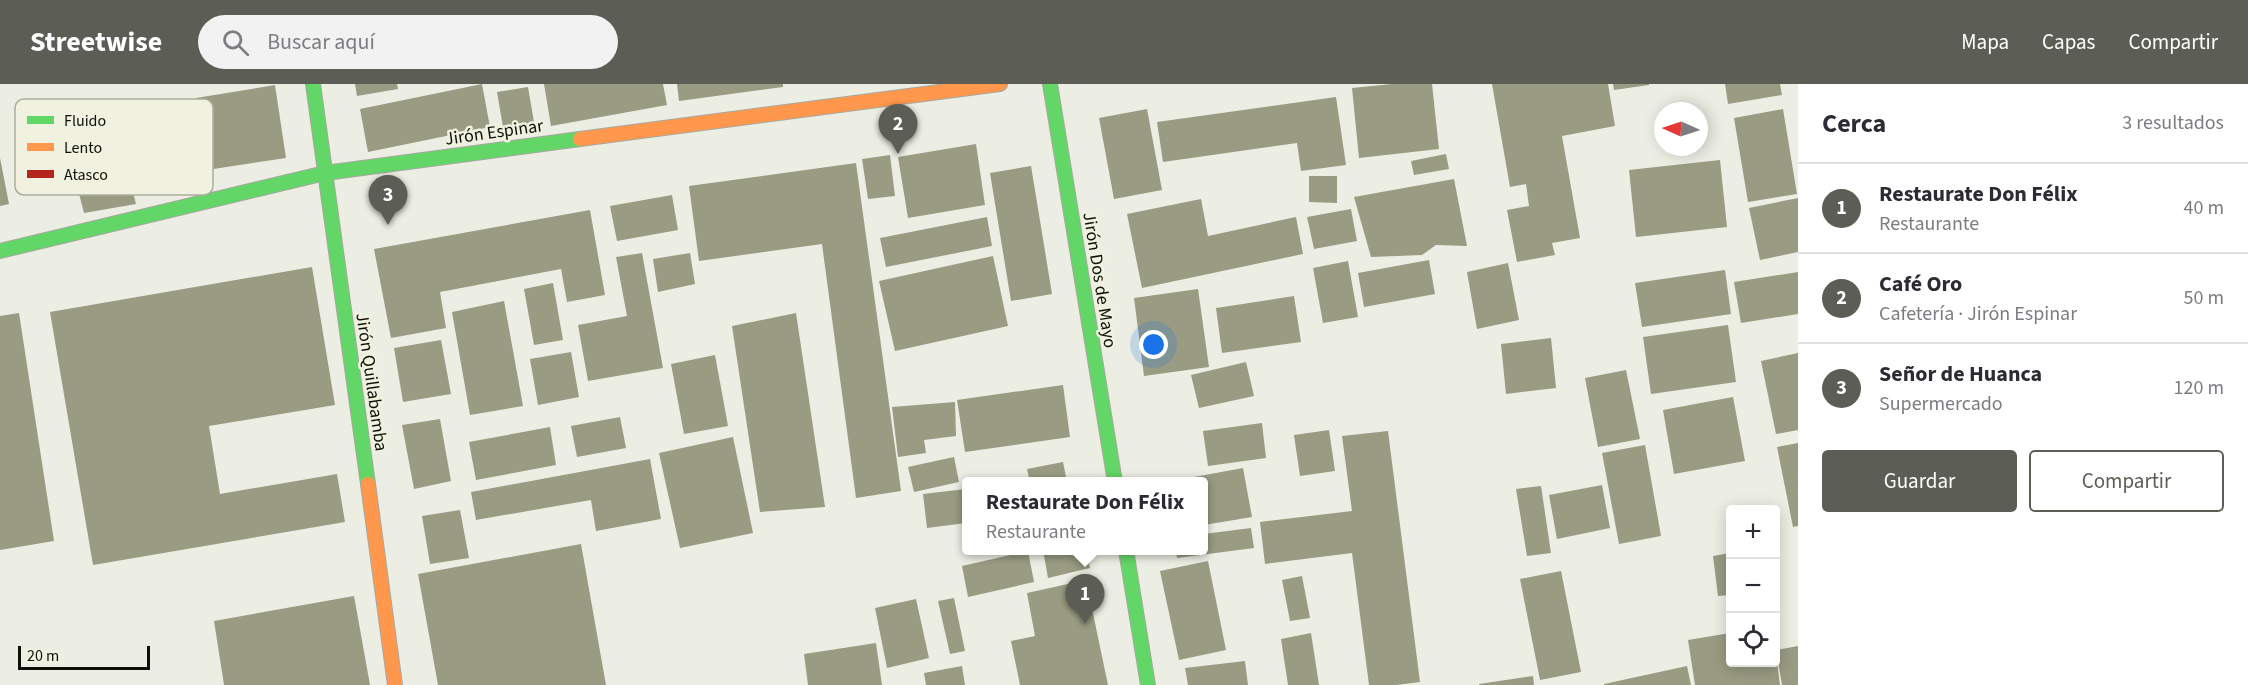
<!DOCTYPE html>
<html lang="es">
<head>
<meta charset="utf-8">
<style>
  body { margin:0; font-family:"Source Sans 3",sans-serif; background:#f2f2f3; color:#2b2b33 }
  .controls { position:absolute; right:18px; bottom:18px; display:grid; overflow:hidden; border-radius:6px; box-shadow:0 3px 15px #0003 }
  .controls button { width:54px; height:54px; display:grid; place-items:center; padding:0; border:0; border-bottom:2px solid #e1e1e2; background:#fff; color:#2b2b33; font:30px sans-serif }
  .compass { position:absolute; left:1654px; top:18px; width:54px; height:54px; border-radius:50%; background:#fff; box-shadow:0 3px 15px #0003; rotate:273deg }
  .scale { position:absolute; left:18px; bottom:15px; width:132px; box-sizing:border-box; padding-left:6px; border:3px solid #0f1009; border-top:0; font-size:16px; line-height:21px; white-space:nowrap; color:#0f1009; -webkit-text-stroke:4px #f0f2df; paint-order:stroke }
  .you { position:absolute; left:1154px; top:261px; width:21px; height:21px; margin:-15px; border:4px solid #fff; border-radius:50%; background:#1a73e8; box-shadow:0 0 0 9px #1a73e833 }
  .badge { display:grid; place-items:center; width:39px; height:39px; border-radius:50%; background:#5c5e55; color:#fff; font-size:20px; font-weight:700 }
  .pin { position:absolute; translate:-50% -50px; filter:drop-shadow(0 2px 3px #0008) }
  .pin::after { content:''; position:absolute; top:32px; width:21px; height:18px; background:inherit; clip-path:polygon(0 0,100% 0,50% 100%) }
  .popup { position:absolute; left:962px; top:393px; width:246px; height:78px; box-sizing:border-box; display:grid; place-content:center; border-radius:6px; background:#fff; filter:drop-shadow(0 2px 4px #0005); font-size:20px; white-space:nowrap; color:#7c7c81 }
  .popup b { font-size:22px; color:#2b2b33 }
  .popup::after { content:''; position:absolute; left:50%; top:100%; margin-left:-12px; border:12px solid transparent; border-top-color:#fff }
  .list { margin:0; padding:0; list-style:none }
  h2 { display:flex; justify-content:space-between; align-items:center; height:78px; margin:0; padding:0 24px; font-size:26px }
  h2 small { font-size:20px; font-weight:400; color:#7c7c81 }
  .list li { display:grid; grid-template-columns:39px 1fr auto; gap:18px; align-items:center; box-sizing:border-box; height:90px; padding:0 24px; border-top:2px solid #e1e1e2 }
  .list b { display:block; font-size:22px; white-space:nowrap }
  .list p { margin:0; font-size:20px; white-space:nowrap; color:#7c7c81 }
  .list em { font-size:20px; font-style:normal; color:#7c7c81 }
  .actions { display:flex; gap:12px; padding:18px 24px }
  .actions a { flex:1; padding:14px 0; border:2px solid #5c5e55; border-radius:6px; text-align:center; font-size:21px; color:#5c5e55 }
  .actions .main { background:#5c5e55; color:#fff }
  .icon { flex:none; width:33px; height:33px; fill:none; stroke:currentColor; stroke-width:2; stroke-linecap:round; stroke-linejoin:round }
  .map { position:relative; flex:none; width:1798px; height:601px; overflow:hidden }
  header { display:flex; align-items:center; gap:36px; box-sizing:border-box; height:84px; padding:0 30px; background:#5c5e55; color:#fff }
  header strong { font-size:28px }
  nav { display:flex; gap:33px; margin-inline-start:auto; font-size:21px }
  .search { width:420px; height:54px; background:#f2f2f3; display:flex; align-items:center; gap:15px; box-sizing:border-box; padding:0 21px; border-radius:33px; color:#7c7c81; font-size:22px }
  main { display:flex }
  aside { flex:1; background:#fff }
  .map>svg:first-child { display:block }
  .building { fill:#999b83 }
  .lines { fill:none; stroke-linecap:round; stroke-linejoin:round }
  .fast-casing { stroke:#a7a8a0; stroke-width:16 }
  .slow-casing { stroke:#a7a8a0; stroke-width:16 }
  .fast { stroke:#63d668; stroke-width:14 }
  .slow { stroke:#ff974d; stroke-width:14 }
  .labels { text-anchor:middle; stroke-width:5; stroke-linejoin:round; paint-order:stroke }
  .street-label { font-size:18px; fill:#0f1009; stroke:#f0f2df }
  .key { fill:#f0f2df; stroke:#acae9f; stroke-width:1.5 }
  .key-label { font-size:16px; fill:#0f1009 }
</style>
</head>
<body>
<header>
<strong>Streetwise</strong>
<div class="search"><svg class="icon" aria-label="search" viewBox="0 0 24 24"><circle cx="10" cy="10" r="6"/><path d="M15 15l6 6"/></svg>Buscar aquí</div>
<nav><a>Mapa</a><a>Capas</a><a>Compartir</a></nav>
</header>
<main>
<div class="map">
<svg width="1798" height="601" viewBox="0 0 1798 601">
  <rect width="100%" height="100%" fill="#eceee3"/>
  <!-- building -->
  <g class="building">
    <path d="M355,0H397L398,5L357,12Z"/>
    <path d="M482,0L490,43L368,68L360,25Z"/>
    <path d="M544,0H663L667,21L551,42Z"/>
    <path d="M677,0H783V3L679,17Z"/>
    <path d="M1392,0H1432L1439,65L1359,74L1352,4Z"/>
    <path d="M1492,0H1608L1615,42L1562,52L1580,154L1552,159L1555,171L1517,178L1507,126L1529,122L1526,100L1510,103Z"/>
    <path d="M1613,0H1649V1L1614,6Z"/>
    <path d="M1725,0H1780L1782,11L1728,20Z"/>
    <path d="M275,1L286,74L207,86L196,14Z"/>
    <path d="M528,3L535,44L504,49L497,8Z"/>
    <path d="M1336,13L1346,81L1301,87L1297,59L1163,78L1157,38Z"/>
    <path d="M1147,25L1162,106L1114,115L1099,34Z"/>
    <path d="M1783,25L1797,110L1748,118L1734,34Z"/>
    <path d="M117,45L136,120L84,129L65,55Z"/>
    <path d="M976,60L985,121L908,134L898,73Z"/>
    <path d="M1446,70L1449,85L1414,91L1411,77Z"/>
    <path d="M890,71L895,112L868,115L862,75Z"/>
    <path d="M0,74L9,120L0,122Z"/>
    <path d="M1720,76L1727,143L1636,153L1629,86Z"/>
    <path d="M856,79L901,407L856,414L822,160L699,177L689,102Z"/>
    <path d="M1031,82L1052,210L1011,217L990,89Z"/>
    <path d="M1309,92H1337V119L1309,118Z"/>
    <path d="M1454,95L1467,162L1436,161L1422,171L1371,173L1354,113Z"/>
    <path d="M672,111L678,146L617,157L610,122Z"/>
    <path d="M1798,114V168L1760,176L1749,124Z"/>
    <path d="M1201,115L1208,152L1296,133L1303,170L1142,204L1127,130Z"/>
    <path d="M1351,125L1357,157L1314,165L1307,133Z"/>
    <path d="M590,126L605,211L567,218L561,185L440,208L446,244L391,254L374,165Z"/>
    <path d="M987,133L992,162L886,183L880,154Z"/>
    <path d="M642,169L663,284L588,297L578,241L627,232L616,173Z"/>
    <path d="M690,169L695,200L658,208L653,175Z"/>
    <path d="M993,172L1008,242L895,267L879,197Z"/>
    <path d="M1429,176L1435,210L1364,223L1358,189Z"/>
    <path d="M1348,177L1358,233L1323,239L1313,184Z"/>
    <path d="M1508,179L1519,236L1477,245L1467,188Z"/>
    <path d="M312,183L335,321L209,342L220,410L337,390L345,438L93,481L50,228Z"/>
    <path d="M1725,186L1731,230L1642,243L1635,199Z"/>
    <path d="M1798,188V230L1741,239L1734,198Z"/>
    <path d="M553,199L563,256L534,261L524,205Z"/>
    <path d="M1198,205L1209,283L1144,292L1134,214Z"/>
    <path d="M1294,212L1301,258L1222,269L1216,224Z"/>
    <path d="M504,217L523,322L470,331L452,228Z"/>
    <path d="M19,229L54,457L0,466V232Z"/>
    <path d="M796,229L825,423L760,428L732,242Z"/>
    <path d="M1728,241L1736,298L1651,310L1643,253Z"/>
    <path d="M1551,254L1556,304L1506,310L1501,260Z"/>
    <path d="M441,256L451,310L403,318L394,264Z"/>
    <path d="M571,268L579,313L538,321L530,275Z"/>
    <path d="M1798,269V346L1776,350L1761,277Z"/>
    <path d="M715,271L728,342L684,350L671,280Z"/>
    <path d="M1246,278L1254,312L1199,324L1191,291Z"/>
    <path d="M1626,286L1640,355L1598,363L1585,294Z"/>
    <path d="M1063,301L1070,353L965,368L957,316Z"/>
    <path d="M1733,313L1745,377L1674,390L1663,326Z"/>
    <path d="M955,318L956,352L924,356L926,369L898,373L892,323Z"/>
    <path d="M620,333L626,364L577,373L571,342Z"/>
    <path d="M440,335L451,397L414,405L402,341Z"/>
    <path d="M1262,339L1266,374L1208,382L1203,347Z"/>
    <path d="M550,343L556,381L476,396L469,358Z"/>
    <path d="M1329,346L1335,387L1300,392L1294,351Z"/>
    <path d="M1388,347L1420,598L1396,601H1369L1352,469L1265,480L1260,438L1352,427L1342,352Z"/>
    <path d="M733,353L753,449L680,464L659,369Z"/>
    <path d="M1798,359V442L1793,443L1777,363Z"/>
    <path d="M1645,361L1661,452L1619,460L1602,369Z"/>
    <path d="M954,373L959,398L914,408L908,383Z"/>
    <path d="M650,375L661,435L596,447L591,416L476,436L471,408Z"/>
    <path d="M1063,378L1067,398H1030L1027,385Z"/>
    <path d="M1243,384L1252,433L1204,441V398H1167Z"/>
    <path d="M1602,401L1610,444L1557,455L1549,411Z"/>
    <path d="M1541,402L1551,469L1527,472L1516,405Z"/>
    <path d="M966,405V439L927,444L923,410Z"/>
    <path d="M460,426L469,474L430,480L422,432Z"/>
    <path d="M1251,444L1254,464L1177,474L1176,466H1204V450Z"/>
    <path d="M581,460L606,601H438L418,490Z"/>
    <path d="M1043,466H1086L1090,484L1048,494Z"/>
    <path d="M1028,467L1034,498L968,513L962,482Z"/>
    <path d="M1730,469V511L1718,512L1713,472Z"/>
    <path d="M1208,477L1226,566L1179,576L1160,487Z"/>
    <path d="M1561,487L1581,588L1540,596L1520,495Z"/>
    <path d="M1302,492L1310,534L1290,537L1282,496Z"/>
    <path d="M1086,496L1108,601H1020L1011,557L1035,552L1027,509Z"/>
    <path d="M354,512L370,601H224L214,537Z"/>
    <path d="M954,514L965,567L950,570L938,517Z"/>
    <path d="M916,515L929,574L887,584L875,524Z"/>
    <path d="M1311,549L1319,601H1288L1281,555Z"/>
    <path d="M1730,549V578H1777L1780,601H1695L1688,556Z"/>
    <path d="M876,559L882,601H808L804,570Z"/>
    <path d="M1798,562V601H1782L1776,566Z"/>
    <path d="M1245,577L1248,601H1188L1185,584Z"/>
    <path d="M962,582L965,601H926L924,589Z"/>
    <path d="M1687,582L1691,601H1604V600Z"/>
    <path d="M1533,592L1534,601H1479V600Z"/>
  </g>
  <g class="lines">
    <defs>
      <g id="fast">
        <path d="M313,0L368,400"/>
        <path d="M1050,0L1115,398"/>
        <path d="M0,167L325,89L580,55"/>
        <path d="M1126,466L1148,601"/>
      </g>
      <g id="slow">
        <path d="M580,55L1000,0"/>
        <path d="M368,400L395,601"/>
      </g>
    </defs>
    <!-- fast casing -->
    <use href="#fast" class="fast-casing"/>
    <!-- slow casing -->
    <use href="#slow" class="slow-casing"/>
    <!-- fast -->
    <use href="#fast" class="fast"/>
    <!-- slow -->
    <use href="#slow" class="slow"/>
  </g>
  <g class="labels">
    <!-- street labels -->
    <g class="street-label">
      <text transform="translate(494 48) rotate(-8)" y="6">Jirón Espinar</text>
      <text transform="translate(1100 196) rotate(81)" y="6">Jirón Dos de Mayo</text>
      <text transform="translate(372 298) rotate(82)" y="6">Jirón Quillabamba</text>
    </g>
  </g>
  <!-- legend -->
  <rect x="15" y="15" width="198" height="96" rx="9" class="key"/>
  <rect x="27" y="32" width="27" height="8" fill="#63d668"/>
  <rect x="27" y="59" width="27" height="8" fill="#ff974d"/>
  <rect x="27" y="86" width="27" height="8" fill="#b3261e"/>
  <g class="key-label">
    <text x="64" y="42">Fluido</text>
    <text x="64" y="69">Lento</text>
    <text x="64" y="96">Atasco</text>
  </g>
</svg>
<div class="controls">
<button>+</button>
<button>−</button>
<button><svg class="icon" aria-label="locate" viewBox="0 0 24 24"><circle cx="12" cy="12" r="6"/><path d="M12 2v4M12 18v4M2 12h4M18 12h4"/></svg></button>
</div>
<svg class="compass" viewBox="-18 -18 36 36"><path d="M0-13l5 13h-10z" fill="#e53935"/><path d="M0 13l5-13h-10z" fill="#7c7c81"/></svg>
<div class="scale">20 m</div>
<div class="you"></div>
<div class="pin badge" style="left:1085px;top:540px">1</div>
<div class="popup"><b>Restaurate Don Félix</b>Restaurante</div>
<div class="pin badge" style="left:898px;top:70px">2</div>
<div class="pin badge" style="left:388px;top:141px">3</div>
</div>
<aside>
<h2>Cerca<small>3 resultados</small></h2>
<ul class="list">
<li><span class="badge">1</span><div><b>Restaurate Don Félix</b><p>Restaurante</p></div><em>40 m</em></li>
<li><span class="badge">2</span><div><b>Café Oro</b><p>Cafetería · Jirón Espinar</p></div><em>50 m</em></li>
<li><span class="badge">3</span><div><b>Señor de Huanca</b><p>Supermercado</p></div><em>120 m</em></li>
</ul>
<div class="actions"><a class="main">Guardar</a><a>Compartir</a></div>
</aside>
</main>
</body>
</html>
